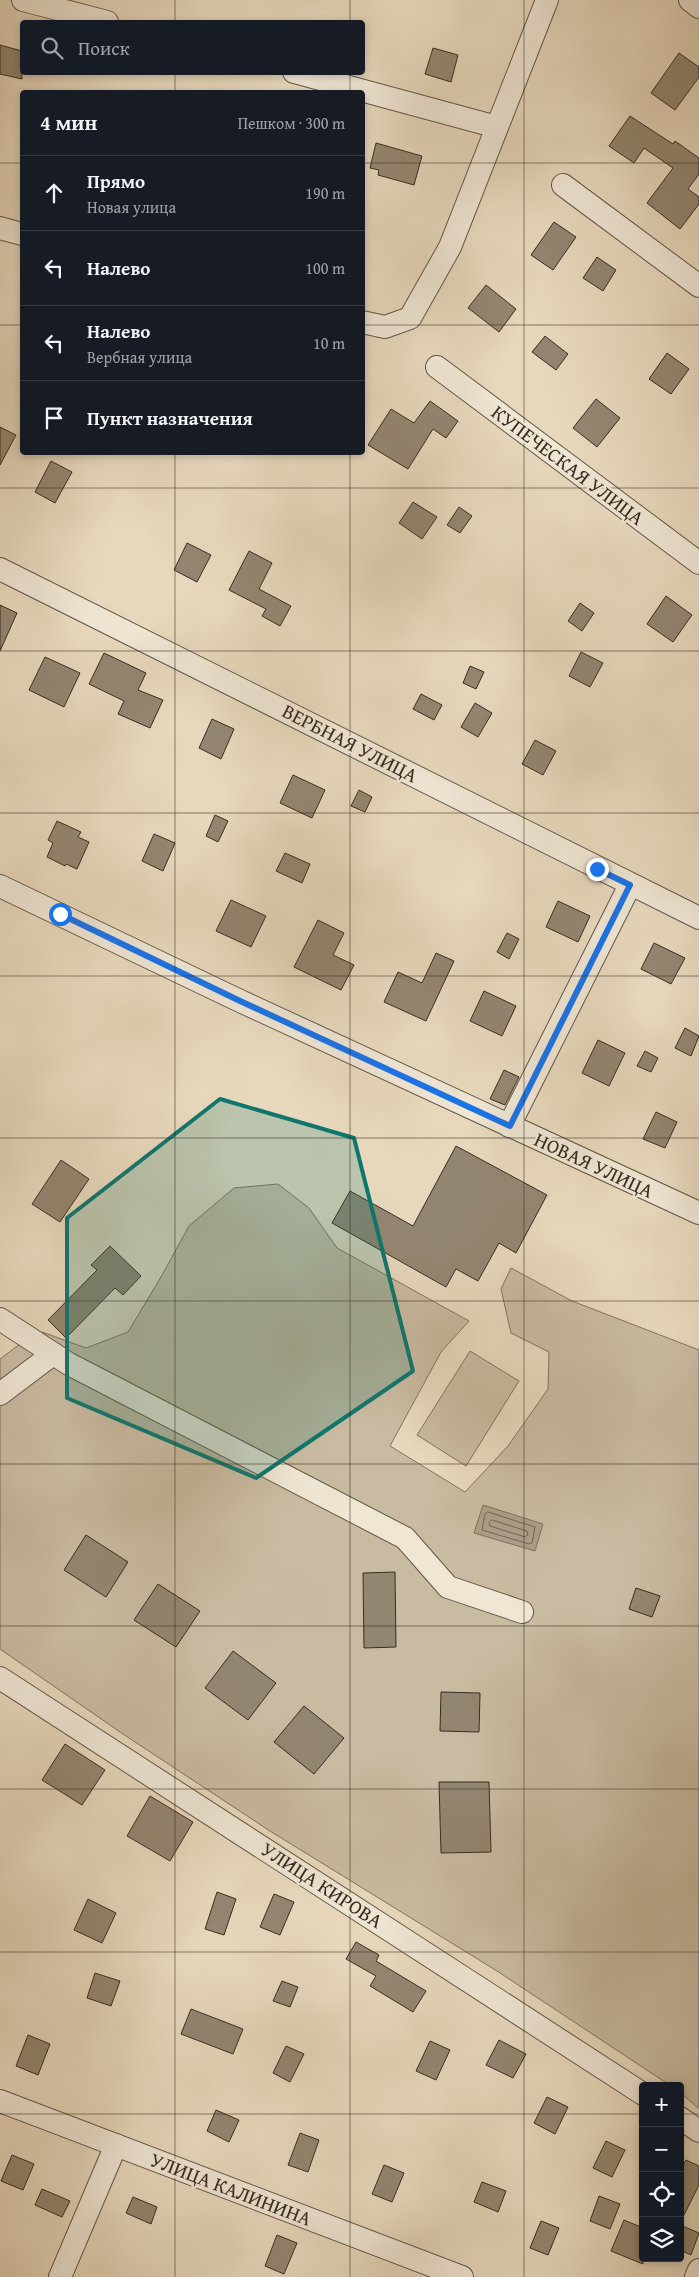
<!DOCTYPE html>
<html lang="ru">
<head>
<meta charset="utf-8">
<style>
  body { margin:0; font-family:"Gentium Book Plus",serif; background:#242831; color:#f1f3f6 }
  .controls { position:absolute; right:15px; bottom:15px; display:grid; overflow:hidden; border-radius:5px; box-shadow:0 2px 8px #0003 }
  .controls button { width:45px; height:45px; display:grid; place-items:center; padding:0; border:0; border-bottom:1px solid #363941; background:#171b24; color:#f1f3f6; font:25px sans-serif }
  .stop { position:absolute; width:15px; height:15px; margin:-11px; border:4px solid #1a73e8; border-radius:50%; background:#fff }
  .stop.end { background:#1a73e8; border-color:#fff; box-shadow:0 1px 5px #0008 }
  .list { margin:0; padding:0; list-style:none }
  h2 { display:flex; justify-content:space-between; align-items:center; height:65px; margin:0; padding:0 20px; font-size:21px }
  h2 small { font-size:16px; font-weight:400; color:#9ea1a6 }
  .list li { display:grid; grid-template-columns:32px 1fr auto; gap:15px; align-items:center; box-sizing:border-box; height:75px; padding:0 20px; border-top:1px solid #363941 }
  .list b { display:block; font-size:19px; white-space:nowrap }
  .list p { margin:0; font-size:16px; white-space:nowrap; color:#9ea1a6 }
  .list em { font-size:16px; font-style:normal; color:#9ea1a6 }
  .icon { flex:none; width:28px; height:28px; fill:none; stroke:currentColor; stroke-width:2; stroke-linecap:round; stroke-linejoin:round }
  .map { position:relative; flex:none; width:699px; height:2277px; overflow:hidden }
  .search { position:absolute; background:#171b24; box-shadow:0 2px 8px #0003; left:20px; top:20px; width:345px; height:55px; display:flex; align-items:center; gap:12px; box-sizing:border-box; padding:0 18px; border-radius:5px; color:#9ea1a6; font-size:19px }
  .panel { position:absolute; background:#171b24; box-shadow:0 2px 8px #0003; left:20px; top:90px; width:345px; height:365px; border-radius:5px }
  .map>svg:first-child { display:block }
  .green { fill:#c9bba2; stroke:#817460 }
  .water { fill:#ac9e87; stroke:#7e715d }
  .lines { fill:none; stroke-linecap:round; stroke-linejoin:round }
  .shore { stroke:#726653; stroke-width:1 }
  .building { fill:#938671; stroke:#392d1f }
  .minor-casing { stroke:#645846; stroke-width:24 }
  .minor { stroke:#efe6d4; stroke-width:22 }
  .route { stroke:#1a73e8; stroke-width:6 }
  .marked { fill:#0f766e; fill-opacity:0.2; stroke:#0f766e; stroke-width:4; stroke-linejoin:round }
  .grid { fill:none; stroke:#392d1f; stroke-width:1; stroke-opacity:0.55 }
  .labels { text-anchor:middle; stroke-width:4.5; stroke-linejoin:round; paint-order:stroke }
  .street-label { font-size:20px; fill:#392d1f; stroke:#efe6d4 }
</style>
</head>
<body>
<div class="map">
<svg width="699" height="2277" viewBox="0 0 699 2277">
  <rect width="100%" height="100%" fill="#e7d8bd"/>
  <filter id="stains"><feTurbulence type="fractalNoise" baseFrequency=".004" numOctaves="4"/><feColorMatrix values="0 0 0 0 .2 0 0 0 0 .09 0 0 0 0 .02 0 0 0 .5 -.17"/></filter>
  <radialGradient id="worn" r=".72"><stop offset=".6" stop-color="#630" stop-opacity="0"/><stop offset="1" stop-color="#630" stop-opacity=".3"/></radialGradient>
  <!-- green -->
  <g class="green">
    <path d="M278,1184L309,1208L337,1248L469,1321L441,1352L390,1446L465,1492L508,1446L548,1389L549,1352L511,1333L501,1289L511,1268L572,1301L699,1350V2109L680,2092V2086H671L497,1971L270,1831L123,1734L0,1649V1359L16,1347L42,1332L86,1348L128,1332L161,1277L189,1226L234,1188Z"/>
    <path d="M470,1351L519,1381L466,1466L417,1435Z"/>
  </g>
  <!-- water -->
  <path class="water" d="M483,1505L543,1524L535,1551L474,1533Z"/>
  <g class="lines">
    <!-- shore -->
    <g class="shore">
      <path d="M488,1512L535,1527L532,1543L529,1544L482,1530L485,1514Z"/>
      <path d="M492,1520L527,1531L528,1535L525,1537L490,1526L489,1523Z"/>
    </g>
  </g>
  <!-- building -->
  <g class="building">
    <path d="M0,45L22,51V79L0,74Z"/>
    <path d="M433,48L458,55L451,82L425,74Z"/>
    <path d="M679,53L699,67V77L675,110L651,93Z"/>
    <path d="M630,116L673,144L675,141L699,158V174L688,189L699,197V204L680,229L647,203L673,168L644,148L634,163L609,146Z"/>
    <path d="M376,143L422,156L414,185L378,175L379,170L370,168Z"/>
    <path d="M554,222L576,237L553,270L531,255Z"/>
    <path d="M597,257L616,270L603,291L583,278Z"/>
    <path d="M486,285L516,309L499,332L468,308Z"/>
    <path d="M545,336L568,354L556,370L532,352Z"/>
    <path d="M667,353L689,369L671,394L649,379Z"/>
    <path d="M596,399L620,418L597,447L573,428Z"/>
    <path d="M430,401L458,421L446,438L433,429L408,469L368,445L391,409L414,423Z"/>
    <path d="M0,427L16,435L0,465Z"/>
    <path d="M51,461L72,472L55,503L35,492Z"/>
    <path d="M413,502L437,517L422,539L399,523Z"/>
    <path d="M459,507L472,516L460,533L447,525Z"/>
    <path d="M187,543L211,555L197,582L174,570Z"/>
    <path d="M249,551L272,563L259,589L291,606L280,626L262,616L266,609L229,590Z"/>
    <path d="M666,596L692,615L673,642L647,624Z"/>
    <path d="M580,603L594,613L582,631L568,621Z"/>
    <path d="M0,605L17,613L0,651Z"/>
    <path d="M581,652L603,663L590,687L569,676Z"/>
    <path d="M104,653L146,673L138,690L163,700L150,728L118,714L124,701L89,684Z"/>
    <path d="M45,657L80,673L64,707L29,690Z"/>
    <path d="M470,666L484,672L476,689L463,683Z"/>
    <path d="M421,694L442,705L434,720L413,709Z"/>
    <path d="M475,703L492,713L478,737L461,727Z"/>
    <path d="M212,719L234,729L221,759L199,748Z"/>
    <path d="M535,740L556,751L543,775L522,764Z"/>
    <path d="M293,775L325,790L312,818L280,803Z"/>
    <path d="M359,790L372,797L365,812L351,806Z"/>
    <path d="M215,815L228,821L218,842L206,836Z"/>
    <path d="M57,821L81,832L78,837L89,842L77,869L66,864L65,866L47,857L53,843L48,840Z"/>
    <path d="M154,834L175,843L163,871L142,861Z"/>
    <path d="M285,853L310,864L302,883L276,871Z"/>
    <path d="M231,900L266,916L251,947L216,931Z"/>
    <path d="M558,901L590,916L578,942L546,927Z"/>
    <path d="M318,920L344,933L333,955L354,965L341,990L294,967Z"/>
    <path d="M507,933L519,939L509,959L497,952Z"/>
    <path d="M654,943L685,958L671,984L641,969Z"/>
    <path d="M436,953L454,961L426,1021L384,1002L398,972L422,983Z"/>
    <path d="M484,991L516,1006L502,1036L470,1021Z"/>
    <path d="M685,1028L699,1036L691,1056L675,1048Z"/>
    <path d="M598,1040L625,1053L609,1086L582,1073Z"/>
    <path d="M645,1051L658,1058L651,1072L637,1066Z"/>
    <path d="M504,1070L519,1077L505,1105L490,1099Z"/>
    <path d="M656,1112L677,1122L665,1148L643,1139Z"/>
    <path d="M456,1146L547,1195L516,1253L499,1243L478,1281L456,1269L446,1287L332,1223L350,1191L413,1226Z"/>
    <path d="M61,1160L89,1179L60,1222L32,1204Z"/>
    <path d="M110,1246L141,1276L123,1295L115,1288L66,1338L48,1320L97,1270L91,1265Z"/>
    <path d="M86,1535L128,1562L106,1597L64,1570Z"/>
    <path d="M395,1572L396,1647L364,1648L363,1573Z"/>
    <path d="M158,1584L200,1611L176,1647L134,1620Z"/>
    <path d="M636,1588L660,1596L652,1617L629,1609Z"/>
    <path d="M233,1651L276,1683L248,1720L205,1688Z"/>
    <path d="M441,1692L480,1693L479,1732L440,1731Z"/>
    <path d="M304,1706L344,1738L314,1774L274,1742Z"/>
    <path d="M65,1744L105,1770L82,1805L42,1780Z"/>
    <path d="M439,1782H489L491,1852L441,1853Z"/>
    <path d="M150,1796L193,1822L170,1861L127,1836Z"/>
    <path d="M217,1892L236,1899L224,1935L205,1929Z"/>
    <path d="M274,1894L294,1902L280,1935L260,1927Z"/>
    <path d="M88,1899L116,1913L102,1943L74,1930Z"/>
    <path d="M356,1942L379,1955L376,1961L426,1991L413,2012L370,1986L376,1976L346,1959Z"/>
    <path d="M95,1973L120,1981L111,2006L87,1998Z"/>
    <path d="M282,1981L298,1987L290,2007L273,2001Z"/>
    <path d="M191,2009L243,2029L233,2054L181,2034Z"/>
    <path d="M28,2035L50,2044L38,2075L16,2066Z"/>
    <path d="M499,2040L526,2054L513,2078L486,2065Z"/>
    <path d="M430,2041L450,2050L436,2080L416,2071Z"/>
    <path d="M286,2046L304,2054L290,2082L273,2073Z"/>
    <path d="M547,2097L568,2107L555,2134L534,2123Z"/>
    <path d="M216,2110L239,2120L229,2142L207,2131Z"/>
    <path d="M300,2133L319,2140L308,2172L288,2165Z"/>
    <path d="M606,2141L625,2150L612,2177L593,2168Z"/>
    <path d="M12,2155L34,2164L23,2190L1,2181Z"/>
    <path d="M686,2160L699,2166V2185L680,2223V2170Z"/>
    <path d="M384,2165L404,2173L392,2202L372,2194Z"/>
    <path d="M482,2182L506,2191L498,2212L474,2202Z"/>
    <path d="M42,2189L70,2201L62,2217L35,2205Z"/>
    <path d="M599,2196L620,2204L610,2229L590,2221Z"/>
    <path d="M133,2197L157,2207L151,2224L126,2213Z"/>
    <path d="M624,2220L643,2228V2264L611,2251Z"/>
    <path d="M541,2221L559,2228L548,2255L530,2248Z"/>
    <path d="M680,2225L699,2233L691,2255L680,2250Z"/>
    <path d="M277,2235L297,2243L284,2274L265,2266Z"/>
  </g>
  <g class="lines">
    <defs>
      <g id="minor">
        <path d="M23,0L107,22"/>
        <path d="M690,0L699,7"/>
        <path d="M294,72L497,127"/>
        <path d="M563,185L699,286"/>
        <path d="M0,228L22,234"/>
        <path d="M362,322L385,327L410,318L450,247L547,0"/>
        <path d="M437,367L699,563"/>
        <path d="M0,569L699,918"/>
        <path d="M0,886L238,1000L699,1213"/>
        <path d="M509,1126L630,885"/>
        <path d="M0,1319L69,1364L405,1538L448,1587L522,1612"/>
        <path d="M0,1394L53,1354"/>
        <path d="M0,1678L643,2094"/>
        <path d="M0,2101L462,2277"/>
        <path d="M680,2118L699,2131"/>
        <path d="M60,2277L116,2145"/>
        <path d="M696,2277L699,2270"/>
      </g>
    </defs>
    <!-- minor casing -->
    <use href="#minor" class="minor-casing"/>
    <!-- minor -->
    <use href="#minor" class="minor"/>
  </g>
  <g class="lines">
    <!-- route -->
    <path class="route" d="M60,914L238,1000L510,1126L630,885L597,869"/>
  </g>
  <!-- marked area -->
  <path class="marked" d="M220,1099L354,1138L413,1371L256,1478L67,1398V1218Z"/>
  <!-- grid -->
  <path class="grid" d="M175,0V22M350,0V22M524,0V2277M175,72V92M350,72V92M0,163H22M362,163H699M0,325H22M362,325H699M175,452V2277M350,452V2277M0,488H699M0,651H699M0,813H699M0,976H699M0,1138H699M0,1301H699M0,1464H699M0,1626H699M0,1789H699M0,1952H699M0,2114H643M680,2114H699"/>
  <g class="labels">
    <!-- street labels -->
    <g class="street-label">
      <text transform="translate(568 465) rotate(37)" y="7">КУПЕЧЕСКАЯ УЛИЦА</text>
      <text transform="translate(350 743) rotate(27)" y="7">ВЕРБНАЯ УЛИЦА</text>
      <text transform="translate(594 1165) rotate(25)" y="7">НОВАЯ УЛИЦА</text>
      <text transform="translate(322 1885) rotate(33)" y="7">УЛИЦА КИРОВА</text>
      <text transform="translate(231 2189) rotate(21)" y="7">УЛИЦА КАЛИНИНА</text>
    </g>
  </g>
  <rect width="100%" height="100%" filter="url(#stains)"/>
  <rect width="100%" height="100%" fill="url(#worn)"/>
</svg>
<div class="controls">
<button>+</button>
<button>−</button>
<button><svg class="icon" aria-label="locate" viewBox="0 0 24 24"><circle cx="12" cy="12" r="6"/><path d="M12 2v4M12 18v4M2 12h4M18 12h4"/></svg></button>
<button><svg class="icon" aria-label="layers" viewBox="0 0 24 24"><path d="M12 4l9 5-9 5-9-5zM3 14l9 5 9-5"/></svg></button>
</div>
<div class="stop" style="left:60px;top:914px"></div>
<div class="stop end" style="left:597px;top:869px"></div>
<div class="search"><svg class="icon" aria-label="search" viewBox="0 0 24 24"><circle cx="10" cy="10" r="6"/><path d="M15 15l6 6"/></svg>Поиск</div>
<section class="panel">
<h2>4 мин<small>Пешком · 300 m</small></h2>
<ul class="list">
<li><svg class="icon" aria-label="ahead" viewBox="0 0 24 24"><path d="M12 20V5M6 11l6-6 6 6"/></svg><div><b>Прямо</b><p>Новая улица</p></div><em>190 m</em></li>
<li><svg class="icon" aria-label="left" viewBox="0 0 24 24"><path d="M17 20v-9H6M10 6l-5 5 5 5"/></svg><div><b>Налево</b></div><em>100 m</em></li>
<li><svg class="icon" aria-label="left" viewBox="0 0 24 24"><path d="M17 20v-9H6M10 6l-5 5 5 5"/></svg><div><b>Налево</b><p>Вербная улица</p></div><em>10 m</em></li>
<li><svg class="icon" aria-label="arrive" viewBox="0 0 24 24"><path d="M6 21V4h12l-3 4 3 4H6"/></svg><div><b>Пункт назначения</b></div></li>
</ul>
</section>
</div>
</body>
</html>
